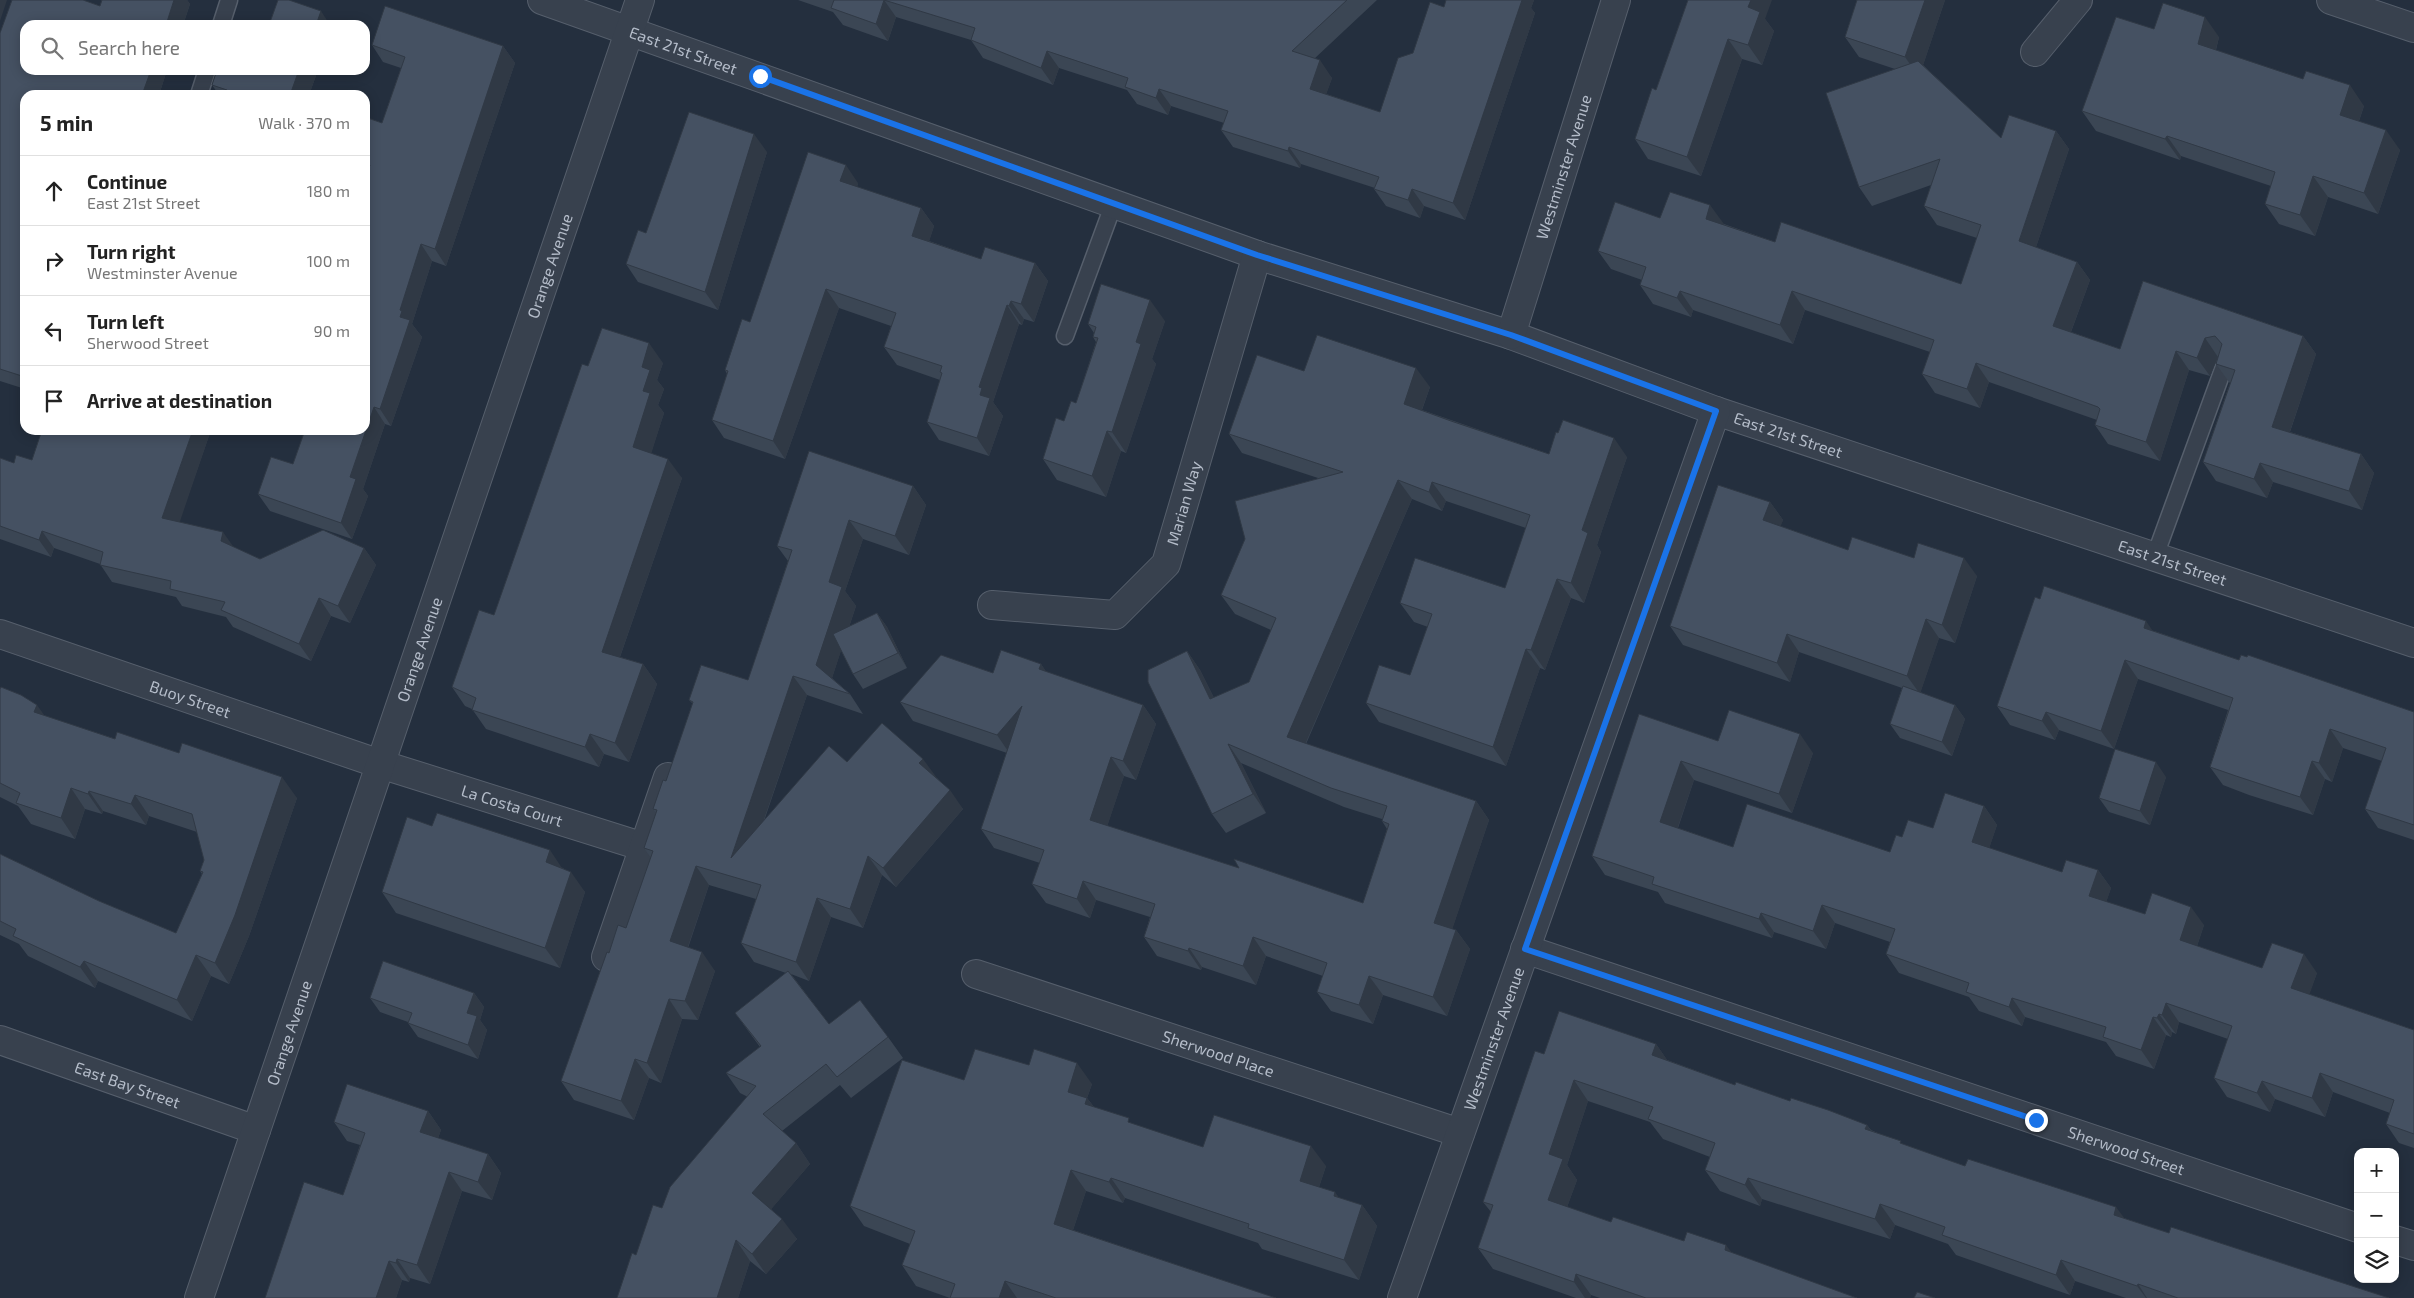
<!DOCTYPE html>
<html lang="en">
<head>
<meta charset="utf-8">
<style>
  body { margin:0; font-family:"Exo 2",sans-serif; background:#f6f6f6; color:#222 }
  .controls { position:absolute; right:15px; bottom:15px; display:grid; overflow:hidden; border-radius:10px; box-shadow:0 2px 12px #0003 }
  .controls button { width:45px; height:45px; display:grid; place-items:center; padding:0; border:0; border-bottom:1px solid #e0e0e0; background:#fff; color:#222; font:25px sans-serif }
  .stop { position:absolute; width:15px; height:15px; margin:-11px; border:4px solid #1a73e8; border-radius:50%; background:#fff }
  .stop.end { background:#1a73e8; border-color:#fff; box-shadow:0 1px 5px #0008 }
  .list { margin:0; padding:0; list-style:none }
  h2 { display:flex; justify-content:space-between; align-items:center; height:65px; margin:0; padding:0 20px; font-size:21px }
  h2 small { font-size:16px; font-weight:400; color:#767676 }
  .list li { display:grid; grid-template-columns:32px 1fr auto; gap:15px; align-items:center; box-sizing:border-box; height:70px; padding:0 20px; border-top:1px solid #e0e0e0 }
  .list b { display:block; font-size:19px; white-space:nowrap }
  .list p { margin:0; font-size:16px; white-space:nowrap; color:#767676 }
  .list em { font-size:16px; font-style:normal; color:#767676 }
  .icon { flex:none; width:28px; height:28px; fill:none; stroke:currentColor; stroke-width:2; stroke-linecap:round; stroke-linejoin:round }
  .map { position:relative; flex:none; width:2414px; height:1298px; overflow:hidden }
  .search { position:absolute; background:#fff; box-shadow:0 2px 12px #0003; left:20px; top:20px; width:350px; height:55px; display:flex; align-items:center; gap:12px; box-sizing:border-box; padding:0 18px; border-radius:15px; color:#767676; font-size:19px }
  .panel { position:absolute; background:#fff; box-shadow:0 2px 12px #0003; left:20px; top:90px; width:350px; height:345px; border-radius:15px }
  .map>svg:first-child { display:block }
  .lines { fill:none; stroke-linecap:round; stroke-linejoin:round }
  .service-casing { stroke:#565f6c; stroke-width:19 }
  .minor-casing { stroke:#565f6c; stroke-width:30 }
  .service { stroke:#38414e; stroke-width:16 }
  .minor { stroke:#38414e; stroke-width:28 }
  .wall { fill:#3b4654 }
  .shaded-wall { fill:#303945 }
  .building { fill:#455162; stroke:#303945 }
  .route { stroke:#1a73e8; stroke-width:6 }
  .labels { text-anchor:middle; stroke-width:4.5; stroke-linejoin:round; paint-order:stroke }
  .street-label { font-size:16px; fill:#b4bcc9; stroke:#1d2633 }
</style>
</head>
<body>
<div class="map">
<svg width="2414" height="1298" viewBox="0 0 2414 1298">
  <rect width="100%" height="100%" fill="#242f3e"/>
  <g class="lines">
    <defs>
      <g id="service">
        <path d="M221,25L229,0"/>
        <path d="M199,95L207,70"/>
        <path d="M1065,336L1114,203"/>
        <path d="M2155,556L2225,364"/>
      </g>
      <g id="minor">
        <path id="s1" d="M542,0L1257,255L1511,335L1716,411L2414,643"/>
        <path d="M2331,0L2414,28"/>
        <path d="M2035,52L2078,0"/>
        <path id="s2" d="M1511,335L1616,0"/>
        <path id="s3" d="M992,605L1115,615L1166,564L1257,255"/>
        <path id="s4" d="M0,634L380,764L644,847"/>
        <path id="s5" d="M1525,949L2358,1228"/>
        <path d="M606,957L668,777"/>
        <path id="s6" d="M976,974L1460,1133"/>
        <path id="s7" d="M0,1040L256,1130"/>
        <path d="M2395,1240L2414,1246"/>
        <path id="s8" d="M199,1298L640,0"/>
        <path id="s9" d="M1402,1298L1716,411"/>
      </g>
    </defs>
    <!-- service casing -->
    <use href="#service" class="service-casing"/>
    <!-- minor casing -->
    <use href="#minor" class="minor-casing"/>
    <!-- service -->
    <use href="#service" class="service"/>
    <!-- minor -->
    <use href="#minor" class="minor"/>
  </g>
  <!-- wall -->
  <g class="wall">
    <path d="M12,0H83L100,6L102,0H187L190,4L183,25H25V70H167L159,95H25V389L0,381V33Z"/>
    <path d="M798,0H1377L1314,59L1332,78L1326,94L1380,112L1413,53L1444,7L1446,0H1534L1531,8L1535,13L1465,220L1424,206L1420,218L1386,206L1374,189L1375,188L1301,164L1300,168L1233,147L1221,130L1224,123L1171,106L1168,115L1137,104L1127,90L1059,68L1053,85L983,58L971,40L896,17L888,41L843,25L833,12Z"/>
    <path d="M1688,0L1765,19L1774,31L1762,65L1742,59L1701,176L1648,159L1635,139L1656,90Z"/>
    <path d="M1857,0H1945L1923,65L2001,138L2056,131L2069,149L2036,247L2077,262L2090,280L2071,332L2120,349L2143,281L2303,336L2316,354L2290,432L2361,454L2374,473L2362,510L2273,482L2267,498L2216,481L2203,462L2230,383L2229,382L2216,364L2217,360L2210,376L2189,370L2160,461L2108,444L2095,425L2097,420L1989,382L1980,408L1935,393L1922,374L1930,352L1805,310L1793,344L1693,310L1691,317L1653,304L1640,285L1642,280L1611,269L1598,251L1660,218L1724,224L1775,242L1961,284L1977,238L1937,225L1924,206L1931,185L1872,206L1859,187L1895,69L1859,57L1845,37Z"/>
    <path d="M2154,29L2219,37L2216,50L2364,106L2359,121L2400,150L2378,214L2328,197L2315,236L2279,224L2265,204L2271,186L2181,156L2180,160L2096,131L2082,111Z"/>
    <path d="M372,45L503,46L515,63L446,266L432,261L412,324L422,337L391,426L385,424L363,489L368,496L352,539L270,511L258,494L293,464L365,430L366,177L365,176V117L382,123L401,68L383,62Z"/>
    <path d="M217,70H318L309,95H219L212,85Z"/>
    <path d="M767,152L718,310L638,282L626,264Z"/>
    <path d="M858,183L857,187L921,208L934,226L929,241L981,259L1035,263L1048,281L1034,322L1024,319L1022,325L1019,324L993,402L1003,416L989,456L939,440L927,422L940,380L897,365L884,347L891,326L839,308L785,459L724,438L712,420L727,374L725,370L750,322Z"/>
    <path d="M1165,321L1152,359L1156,364L1126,453L1121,451L1106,497L1057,480L1043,459L1064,421L1076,403L1096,342L1093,337L1094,333L1088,324Z"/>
    <path d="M663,363L657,380L664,389L658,405L664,413L651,453L682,478L620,657L643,664L657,684L629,762L604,754L599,767L486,729L472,709L465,706L452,687L494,615L588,366Z"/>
    <path d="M1304,371L1430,387L1422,410L1549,454L1627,457L1597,545L1601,552L1584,603L1571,598L1545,670L1540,668L1506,766L1379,722L1366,703L1410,675L1428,627L1414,622L1400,603L1505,588L1526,528L1446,501L1442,511L1412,499L1306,744L1476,801L1489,820L1452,929L1456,930L1470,949L1447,1016L1383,995L1373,1024L1331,1011L1317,992L1323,976L1266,956L1256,985L1202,967L1201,970L1157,956L1144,937L1150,917L1096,900L1090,918L1046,903L1032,884L1040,863L994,848L981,829L1007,753L913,721L900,702L993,673L1041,664L1046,672L1143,705L1156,724L1136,780L1124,776L1107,826L1239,868L1363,903L1387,829L1382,821V819L1344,807L1241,763L1266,813L1226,833L1212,814L1187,651L1200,670L1214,698L1249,682L1271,630L1235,614L1221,595L1318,478L1242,453L1229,434Z"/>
    <path d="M42,430H211L179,522L260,559L364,548L376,565L350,623L331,616L311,661L233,627L226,617L182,606L176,597L112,582L100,564L54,548L51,557L0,539V458L14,463L32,460Z"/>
    <path d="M913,486L926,505L909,555L863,539L845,591L856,606L849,627L877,613L887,627L907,668L863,689L853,674L841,650L832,678L850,694L863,714L807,695L764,821L847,762L937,778L963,809L896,887L882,875L863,928L831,917L809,981L791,974L829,1024L888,1037L903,1058L851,1098L840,1085L782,1131L796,1143L810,1164L771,1209L797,1239L766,1274L750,1261L738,1298H617L636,1255L662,1208L748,1097L740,1093L726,1073L760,1047L735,1013L786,973L754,962L741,943L756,899L709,885L688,948L715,971L698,1020L682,1019L661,1083L649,1078L634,1120L574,1100L561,1081L609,953L626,928L651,858L644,848L656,813L653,809L666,781L693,704L689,700L748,680L788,561L777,546Z"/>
    <path d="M1770,502L1783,520L1780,526L1848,550L1914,558L1977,576L1955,643L1939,638L1920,693L1955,705L1965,719L1952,756L1900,738L1890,724L1902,688L1799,652L1790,682L1683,645L1670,626Z"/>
    <path d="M2154,631L2239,660L2414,712V840L2378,828L2365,809L2382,761L2343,748L2332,782L2325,779L2313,815L2249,795L2223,785L2210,767L2228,710L2138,679L2114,749L2059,730L2055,740L2010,725L1997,706Z"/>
    <path d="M0,689L45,716L297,798L249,936L229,984L211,976L192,1021L98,981L95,988L28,956L19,944L0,935V854L99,901L176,933L202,874L200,871L204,860L197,832L149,816L146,825L103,811L102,814L85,809L75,839L31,824L18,806L0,797Z"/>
    <path d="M1639,714L1718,741L1813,753L1792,813L1694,780L1678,828L1733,847L1890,852L1902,837L1933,828L1984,806L1997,825L1989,848L2062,872L2098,870L2111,888L2106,902L2145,914L2204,925L2197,946L2262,968L2317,973L2309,994L2414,1030V1148L2399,1143L2386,1124L2390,1113L2333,1092L2325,1117L2275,1099L2270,1112L2227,1097L2214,1078L2228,1039L2179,1022L2176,1034L2172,1032L2171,1037L2166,1035L2154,1069L2116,1056L2106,1042L2025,1017L2022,1026L1979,1011L1969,997L1899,973L1886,954L1890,942L1835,923L1826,949L1774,932L1772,938L1665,903L1658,892L1605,875L1592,856Z"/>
    <path d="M2166,777L2150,825L2109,812L2099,798Z"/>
    <path d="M432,826L563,868L585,892L560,968L396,913L382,892Z"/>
    <path d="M474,993L484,1007L480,1020L487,1030L478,1059L418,1037L408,1023V1022L380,1012L370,998Z"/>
    <path d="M1656,1044L1667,1060L1735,1085L1867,1125L1871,1130L1904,1145L1965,1166L2169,1233L2389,1298H2126L2075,1281L2070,1295L1956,1255L1948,1244L1895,1225L1890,1239L1762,1199L1760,1206L1720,1191L1705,1170L1710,1157L1663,1139L1650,1122L1588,1101L1567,1165L1577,1180L1567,1207L1611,1222L1732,1253L1857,1298H1600L1591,1295L1590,1298H1576L1493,1269L1478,1248L1491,1212L1483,1202L1544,1054Z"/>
    <path d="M964,1080L1092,1084L1087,1098L1094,1107L1133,1124L1203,1147L1326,1166L1319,1187L1339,1198L1362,1205L1377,1226L1359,1280L1262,1249L1258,1243L1125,1198L1123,1203L1086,1191L1073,1230L1276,1298H950L916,1286L902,1265L910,1244L864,1226L850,1206Z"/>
    <path d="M428,1111L441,1130L438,1138L488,1154L501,1173L492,1200L462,1191L430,1284L410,1278L409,1282L402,1280L396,1298L343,1195L360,1145L347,1141L334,1122Z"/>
  </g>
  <!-- shaded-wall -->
  <g class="shaded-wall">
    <path d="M0,0H7L0,21Z"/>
    <path d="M174,0H187L190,4L183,25H166Z"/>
    <path d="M884,0L896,17L888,41L876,24Z"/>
    <path d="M1522,0H1534L1531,8L1535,13L1465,220L1453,203Z"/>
    <path d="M1751,0H1772L1765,19L1774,31L1762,65L1748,45V7Z"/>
    <path d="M1925,0H1945L1919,77L1905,57Z"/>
    <path d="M321,11L330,25H316Z"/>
    <path d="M2205,17L2219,37L2212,65L2198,44Z"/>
    <path d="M1728,39L1742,59L1701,176L1687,157Z"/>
    <path d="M503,46L515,63L446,266L435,249Z"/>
    <path d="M1047,51L1059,68L1053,85L1041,68Z"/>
    <path d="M1320,60L1332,78L1322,106L1310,89Z"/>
    <path d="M151,70H167L159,95H142Z"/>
    <path d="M299,70H318L309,95H290Z"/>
    <path d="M2350,85L2364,106L2354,135L2340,115Z"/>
    <path d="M1159,89L1171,106L1168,115L1156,98Z"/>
    <path d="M2386,130L2400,150L2378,214L2364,193Z"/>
    <path d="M2056,131L2069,149L2032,259L2019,241Z"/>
    <path d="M754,134L767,152L718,310L705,292Z"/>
    <path d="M2167,136L2181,156L2180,160L2165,139Z"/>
    <path d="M1289,147L1301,164L1300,168L1288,151Z"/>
    <path d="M846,165L858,183L853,199L840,181Z"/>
    <path d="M2313,176L2328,197L2315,236L2300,215Z"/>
    <path d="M1412,189L1424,206L1420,218L1408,200Z"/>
    <path d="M1710,205L1724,224L1719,238L1706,219Z"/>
    <path d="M921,208L934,226L925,254L912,236Z"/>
    <path d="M421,244L432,261L412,324L422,337L391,426L380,409L400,317V310Z"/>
    <path d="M2077,262L2090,280L2066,345L2053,326Z"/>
    <path d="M1035,263L1048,281L1034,322L1021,304Z"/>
    <path d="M826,289L839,308L785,459L773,441Z"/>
    <path d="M1680,291L1693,310L1691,317L1677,298Z"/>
    <path d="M1792,291L1805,310L1793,344L1780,325Z"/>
    <path d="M1150,300L1165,321L1152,359L1156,364L1126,453L1112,432L1136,342Z"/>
    <path d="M1011,301L1024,319L1022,325L1009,306Z"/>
    <path d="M1007,305L1019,324L993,402L1003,416L989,456L977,438L980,395L979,387Z"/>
    <path d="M2303,336L2316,354L2285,446L2272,427Z"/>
    <path d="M2205,338L2218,357L2210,376L2197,358Z"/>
    <path d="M649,343L663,363L657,380L664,389L658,405L664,413L647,467L633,447L643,391L642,367Z"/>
    <path d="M2176,351L2189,370L2160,461L2146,442Z"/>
    <path d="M1976,363L1989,382L1980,408L1967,389Z"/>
    <path d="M1416,368L1430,387L1417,423L1404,404Z"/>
    <path d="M374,407L385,424L363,489L368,496L352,539L341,523L350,477Z"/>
    <path d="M193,430H211L175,536L162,518Z"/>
    <path d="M1107,431L1121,451L1106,497L1092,476Z"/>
    <path d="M1614,438L1627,457L1597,545L1601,552L1584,603L1571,583L1582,530Z"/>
    <path d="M2361,454L2374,473L2362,510L2349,491Z"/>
    <path d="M668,459L682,478L615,671L602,652Z"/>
    <path d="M2260,463L2273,482L2267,498L2254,479Z"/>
    <path d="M1398,480L1412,499L1300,756L1287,737Z"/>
    <path d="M1432,482L1446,501L1442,511L1429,492Z"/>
    <path d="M913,486L926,505L909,555L895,536Z"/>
    <path d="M1770,502L1783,520L1776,539L1763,520Z"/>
    <path d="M849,520L863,539L845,591L856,606L830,684L816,665L829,582Z"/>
    <path d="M42,531L54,548L51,557L39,540Z"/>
    <path d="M223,532L235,549L221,541Z"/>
    <path d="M364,548L376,565L350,623L338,606Z"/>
    <path d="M1964,558L1977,576L1955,643L1942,625Z"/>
    <path d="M1557,579L1571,598L1545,670L1531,650Z"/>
    <path d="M319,598L331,616L311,661L299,644Z"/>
    <path d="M877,613L887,627L907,668L898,653Z"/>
    <path d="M1926,619L1939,638L1920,694L1907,676Z"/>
    <path d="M2146,621L2159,640L2144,628Z"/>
    <path d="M1787,634L1799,652L1790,682L1777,663Z"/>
    <path d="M1526,649L1540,668L1506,766L1493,747Z"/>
    <path d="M1187,651L1200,670L1224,718L1210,699Z"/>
    <path d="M2125,660L2138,679L2114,749L2101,731Z"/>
    <path d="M643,664L657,684L629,762L615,743Z"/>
    <path d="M1041,664L1054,683L1039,669Z"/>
    <path d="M793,676L807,695L744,877L731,858Z"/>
    <path d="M37,705L52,726L34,712Z"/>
    <path d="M1143,705L1156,724L1136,780L1123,761Z"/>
    <path d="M1955,705L1965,719L1952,756L1942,742Z"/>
    <path d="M1022,706L1010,754L997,735Z"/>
    <path d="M2046,712L2059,730L2055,740L2042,721Z"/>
    <path d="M2330,729L2343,748L2332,782L2319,763Z"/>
    <path d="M590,734L604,754L599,767L585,747Z"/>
    <path d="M1800,734L1813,753L1792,813L1779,794Z"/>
    <path d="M1228,744L1241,763L1266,813L1253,794Z"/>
    <path d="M1111,757L1124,776L1103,839L1090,820Z"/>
    <path d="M923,759L937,778L933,782L919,763Z"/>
    <path d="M1681,761L1694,780L1673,841L1660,822Z"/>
    <path d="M2312,761L2325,779L2313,815L2300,797Z"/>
    <path d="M2156,762L2166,777L2150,825L2140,811Z"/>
    <path d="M282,777L297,798L249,936L229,984L215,963Z"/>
    <path d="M71,788L85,809L75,839L61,818Z"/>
    <path d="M950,790L963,809L896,887L883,868Z"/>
    <path d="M89,791L103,811L102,814L88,794Z"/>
    <path d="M135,795L149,816L146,825L131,804Z"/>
    <path d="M1476,801L1489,820L1448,942L1434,923Z"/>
    <path d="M1984,806L1997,825L1985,861L1972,842Z"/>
    <path d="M550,850L564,871L546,862Z"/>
    <path d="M868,856L882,875L863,928L850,909Z"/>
    <path d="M696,866L709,885L683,961L670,941Z"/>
    <path d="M2098,870L2111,888L2102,915L2089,896Z"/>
    <path d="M571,872L585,892L560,968L545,948Z"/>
    <path d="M1083,881L1096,900L1090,918L1077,899Z"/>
    <path d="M817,898L831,917L809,981L796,962Z"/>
    <path d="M1822,905L1835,923L1826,949L1813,931Z"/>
    <path d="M2191,907L2204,925L2193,958L2180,940Z"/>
    <path d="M1761,913L1774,932L1772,938L1759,919Z"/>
    <path d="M1456,930L1470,949L1447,1016L1433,997Z"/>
    <path d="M1253,937L1266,956L1256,985L1243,966Z"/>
    <path d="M1189,948L1202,967L1201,970L1188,951Z"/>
    <path d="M702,952L715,971L698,1020L685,1001Z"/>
    <path d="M2304,954L2317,973L2305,1007L2291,988Z"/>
    <path d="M196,955L211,976L192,1021L177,1000Z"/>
    <path d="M84,961L98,981L95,988L80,967Z"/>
    <path d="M1369,976L1383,995L1373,1024L1359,1005Z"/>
    <path d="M474,993L484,1007L480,1020L487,1030L478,1059L468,1045L467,1013Z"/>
    <path d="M2012,998L2025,1017L2022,1026L2009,1007Z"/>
    <path d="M669,999L682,1019L661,1083L647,1063Z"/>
    <path d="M2166,1003L2179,1022L2176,1034L2162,1015Z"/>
    <path d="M2159,1014L2172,1032L2171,1037L2157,1018Z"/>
    <path d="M2153,1017L2166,1035L2154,1069L2141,1050Z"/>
    <path d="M1656,1044L1670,1064L1652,1055Z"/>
    <path d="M635,1059L649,1078L634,1120L621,1101Z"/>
    <path d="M1077,1063L1092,1084L1082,1112L1068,1092Z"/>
    <path d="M2320,1073L2333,1092L2325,1117L2312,1098Z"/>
    <path d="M1574,1080L1588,1101L1567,1165L1577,1180L1562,1221L1548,1200L1549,1154Z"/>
    <path d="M2262,1081L2275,1099L2270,1112L2257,1093Z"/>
    <path d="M1087,1098L1102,1118L1085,1104Z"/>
    <path d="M428,1111L441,1130L433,1151L420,1132Z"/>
    <path d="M1867,1125L1881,1145L1865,1129Z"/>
    <path d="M796,1143L810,1164L767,1214L752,1193Z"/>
    <path d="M1311,1146L1326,1166L1314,1202L1300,1181Z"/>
    <path d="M488,1154L501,1173L492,1200L478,1182Z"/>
    <path d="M1071,1170L1086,1191L1068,1245L1054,1224Z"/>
    <path d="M449,1172L462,1191L430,1284L417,1265Z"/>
    <path d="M1111,1178L1125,1198L1123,1203L1109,1182Z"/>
    <path d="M1748,1178L1762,1199L1760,1206L1745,1185Z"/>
    <path d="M1335,1192L1350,1213L1334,1196Z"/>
    <path d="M1880,1204L1895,1225L1890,1239L1875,1219Z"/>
    <path d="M1362,1205L1377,1226L1359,1280L1344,1260Z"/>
    <path d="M2116,1207L2131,1227L2114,1215Z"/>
    <path d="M782,1219L797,1239L766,1274L752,1254Z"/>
    <path d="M736,1240L750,1261L738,1298H717Z"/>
    <path d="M1726,1245L1741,1265L1725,1250Z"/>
    <path d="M397,1259L410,1278L409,1282L396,1263Z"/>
    <path d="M2061,1260L2075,1281L2070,1295L2056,1275Z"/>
    <path d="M389,1261L402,1280L396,1298H376Z"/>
    <path d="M1576,1274L1591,1295L1590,1298H1585L1574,1282Z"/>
    <path d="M1005,1281L1017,1298H999Z"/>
    <path d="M2138,1284L2147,1298H2146L2137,1286Z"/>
  </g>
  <!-- building -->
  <g class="building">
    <path d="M12,0H83L100,6L102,0H174L166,25H25V70H151L142,95H25V377L0,369V33Z"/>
    <path d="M278,0H289L321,11L316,25H269Z"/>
    <path d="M834,0H1347L1292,51L1320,60L1310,89L1380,112L1398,58L1413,53L1430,2L1444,7L1446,0H1522L1453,203L1412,189L1408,200L1374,189L1379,177L1289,147L1288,151L1221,130L1228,111L1159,89L1156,98L1125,87L1128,78L1047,51L1041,68L971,40L975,28L884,0L876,24L831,8Z"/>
    <path d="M1688,0H1751L1748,7L1760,12L1748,45L1728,39L1687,157L1635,139L1652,88L1656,90Z"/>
    <path d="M1857,0H1925L1905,57L1845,37Z"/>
    <path d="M2163,3L2205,17L2198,44L2303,79L2306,71L2350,85L2340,115L2386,130L2364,193L2313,176L2300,215L2265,204L2275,172L2167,136L2165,139L2082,111L2116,17L2154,29Z"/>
    <path d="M385,6L503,46L435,249L421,244L400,310L402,311L400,317L410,320L380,409L374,407L350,477L356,479L341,523L258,494L271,457L293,464L305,430H365V179L370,165L365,164V117L382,123L405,57L372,45Z"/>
    <path d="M1918,61L2001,138L2009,115L2056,131L2019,241L2077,262L2053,326L2120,349L2143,281L2303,336L2272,427L2361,454L2349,491L2260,463L2254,479L2203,462L2235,370L2216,364L2222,344L2215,336L2205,338L2197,358L2176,351L2146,442L2095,425L2100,409L2098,407L1976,363L1967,389L1922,374L1934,340L1792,291L1780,325L1680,291L1677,298L1640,285L1646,267L1598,251L1615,202L1660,218L1670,192L1710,205L1706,219L1775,242L1781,222L1961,284L1981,225L1924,206L1940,159L1859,187L1826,93Z"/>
    <path d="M217,70H299L290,95H226L227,90L212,85Z"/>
    <path d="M689,112L754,134L705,292L626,264L638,230L646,233Z"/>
    <path d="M808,152L846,165L840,181L921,208L912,236L981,259L985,247L1035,263L1021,304L1011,301L1009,306L1007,305L979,387L982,388L980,395L990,398L977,438L927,422L942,373L940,372L942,366L884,347L896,313L826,289L773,441L712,420L728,371L725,370L742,319L750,322Z"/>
    <path d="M1101,284L1150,300L1136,342L1141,344L1112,432L1107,431L1092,476L1043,459L1056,418L1064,421L1071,401L1076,403L1098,338L1093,337L1096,327L1088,324Z"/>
    <path d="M602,328L649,343L642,367L650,370L643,391L650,393L633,447L668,459L602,652L643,664L615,743L590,734L585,747L472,710L476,698L452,687L479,610L494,615L582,364L588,366Z"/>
    <path d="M1317,335L1416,368L1404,404L1451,421L1549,454L1556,432L1558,433L1563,420L1614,438L1582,530L1588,533L1571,583L1557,579L1531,650L1526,649L1493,747L1366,703L1379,665L1410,675L1432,614L1400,603L1415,558L1505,588L1530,515L1432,482L1429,492L1398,480L1287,737L1476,801L1434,923L1456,930L1433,997L1369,976L1359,1005L1317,992L1327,963L1253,937L1243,966L1189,948L1188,951L1144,937L1155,904L1083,881L1077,899L1032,884L1044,850L981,829L1022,706L997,735L900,702L941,655L993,673L1001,650L1041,664L1039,669L1143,705L1123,761L1111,757L1090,820L1239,868L1234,859L1363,903L1389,824L1382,821L1387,806L1331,788L1228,744L1253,794L1212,814L1148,682V670L1187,651L1210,699L1249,682L1276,618L1221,595L1245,539L1235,501L1343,472L1229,434L1257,355L1304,371Z"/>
    <path d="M42,430H193L162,518L223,532L221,541L260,559L323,530L364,548L338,606L319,598L299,644L221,610L225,602L170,589L171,581L100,565L103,552L42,531L39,540L0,526V458L14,463L16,455L32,460Z"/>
    <path d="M809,451L913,486L895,536L849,520L829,582L842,587L816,665L850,694L793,676L731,858L829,746L847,762L882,723L923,759L919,763L950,790L883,868L868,856L850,909L817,898L796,962L741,943L761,885L696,866L670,941L702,952L685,1001L669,999L647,1063L635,1059L621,1101L561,1081L607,952L609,953L618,925L626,928L653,851L644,848L657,810L653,809L663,780L666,781L693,702L689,700L701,665L748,680L792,550L777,546Z"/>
    <path d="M1718,485L1770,502L1763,520L1848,550L1852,537L1914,558L1918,543L1964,558L1942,625L1926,619L1907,676L1787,634L1777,663L1670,626Z"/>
    <path d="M2044,586L2146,621L2144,628L2239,660L2241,655L2247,657L2248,655L2414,712V825L2365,809L2386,748L2330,729L2319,763L2312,761L2300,797L2236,776L2210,767L2233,698L2125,660L2101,731L2046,712L2042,721L1997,706L2035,597L2040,599Z"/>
    <path d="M877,613L898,653L853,674L833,634Z"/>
    <path d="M1903,686L1955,705L1942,742L1890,724Z"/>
    <path d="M1,687L21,695L37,705L34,712L115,739L117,732L179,753L182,743L282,777L235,915L215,963L196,955L177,1000L84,961L80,967L13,936L16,929L0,921V854L99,901L176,933L203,872L200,871L204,860L192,814L135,795L131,804L89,791L88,794L71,788L61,818L16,803L20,793L0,783V689Z"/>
    <path d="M1729,710L1800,734L1779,794L1681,761L1660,822L1733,847L1747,804L1890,852L1896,835L1902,837L1908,820L1933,828L1945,793L1984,806L1972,842L2062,872L2066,860L2098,870L2089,896L2145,914L2152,893L2191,907L2180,940L2262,968L2272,943L2304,954L2291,988L2414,1030V1134L2386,1124L2394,1100L2320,1073L2312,1098L2262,1081L2257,1093L2214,1078L2232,1026L2166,1003L2162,1015L2159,1014L2157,1018L2153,1017L2141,1050L2103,1037L2106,1027L2012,998L2009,1007L1966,992L1969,983L1886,954L1895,929L1822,905L1813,931L1761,913L1759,919L1652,884L1654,877L1592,856L1639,714L1718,741Z"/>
    <path d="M2115,749L2156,762L2140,811L2099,798Z"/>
    <path d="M437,813L550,850L546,862L571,872L545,948L382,892L407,817L432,826Z"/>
    <path d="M383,961L474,993L467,1013L477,1016L468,1045L408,1023L412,1013L370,998Z"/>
    <path d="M788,971L829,1024L860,1000L888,1037L837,1077L826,1064L763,1114L796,1143L752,1193L782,1219L752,1254L736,1240L717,1298H617L632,1253L636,1255L653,1205L662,1208L670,1187L756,1086L726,1073L761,1046L735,1013Z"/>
    <path d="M1559,1011L1656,1044L1652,1055L1735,1085L1736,1082L1790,1101L1791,1098L1828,1110L1867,1125L1865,1129L1901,1141L1900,1143L1965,1166L1968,1159L2116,1207L2114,1215L2169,1233L2171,1227L2389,1298H2178L2138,1284L2137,1286L2061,1260L2056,1275L1942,1235L1945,1227L1880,1204L1875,1219L1748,1178L1745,1185L1705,1170L1715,1143L1648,1119L1653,1107L1574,1080L1549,1154L1563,1159L1548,1200L1611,1222L1613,1217L1684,1241L1687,1232L1726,1245L1725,1250L1857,1298H1646L1576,1274L1574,1282L1478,1248L1493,1205L1483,1202L1535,1051L1544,1054Z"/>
    <path d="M975,1049L1029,1065L1034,1049L1077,1063L1068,1092L1087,1098L1085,1104L1129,1118L1128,1122L1203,1147L1214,1115L1311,1146L1300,1181L1335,1192L1334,1196L1362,1205L1344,1260L1248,1228L1249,1224L1111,1178L1109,1182L1071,1170L1054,1224L1276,1298H1056L1005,1281L999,1298H950L955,1284L902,1265L915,1231L850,1206L902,1060L964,1080Z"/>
    <path d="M347,1084L428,1111L420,1132L488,1154L478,1182L449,1172L417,1265L397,1259L396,1263L389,1261L376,1298H265L304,1182L343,1195L365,1133L334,1122Z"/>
    <path d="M1917,1292L1935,1298H1914Z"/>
  </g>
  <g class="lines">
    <!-- route -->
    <path class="route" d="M760,76L1257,255L1511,335L1716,411L1525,949L2036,1120"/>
  </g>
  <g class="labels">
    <!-- street labels -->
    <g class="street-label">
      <text dy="6" stroke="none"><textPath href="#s1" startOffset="150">East 21st Street</textPath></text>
      <text dy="6" stroke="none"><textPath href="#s2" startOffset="176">Westminster Avenue</textPath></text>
      <text dy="6" stroke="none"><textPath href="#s8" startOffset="1090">Orange Avenue</textPath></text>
      <text dy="6" stroke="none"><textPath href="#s1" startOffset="1320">East 21st Street</textPath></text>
      <text dy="6" stroke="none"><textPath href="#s3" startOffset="259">Marian Way</textPath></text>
      <text dy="6" stroke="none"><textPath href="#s1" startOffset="1725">East 21st Street</textPath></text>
      <text dy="6" stroke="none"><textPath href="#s8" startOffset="685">Orange Avenue</textPath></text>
      <text dy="6" stroke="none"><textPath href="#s4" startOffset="201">Buoy Street</textPath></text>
      <text dy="6" stroke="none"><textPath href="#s4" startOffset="540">La Costa Court</textPath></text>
      <text dy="6" stroke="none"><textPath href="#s8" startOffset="280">Orange Avenue</textPath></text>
      <text dy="6" stroke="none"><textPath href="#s9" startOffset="275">Westminster Avenue</textPath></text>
      <text dy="6" stroke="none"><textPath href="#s6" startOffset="255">Sherwood Place</textPath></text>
      <text dy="6" stroke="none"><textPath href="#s7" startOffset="135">East Bay Street</textPath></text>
      <text dy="6" stroke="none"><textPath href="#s5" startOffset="634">Sherwood Street</textPath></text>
    </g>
  </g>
</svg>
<div class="controls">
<button>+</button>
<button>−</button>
<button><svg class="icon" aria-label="layers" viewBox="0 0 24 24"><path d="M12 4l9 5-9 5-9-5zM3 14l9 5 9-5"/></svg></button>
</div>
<div class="stop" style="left:760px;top:76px"></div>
<div class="stop end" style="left:2036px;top:1120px"></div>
<div class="search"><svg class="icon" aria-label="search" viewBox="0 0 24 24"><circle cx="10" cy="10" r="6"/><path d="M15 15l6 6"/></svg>Search here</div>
<section class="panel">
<h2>5 min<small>Walk · 370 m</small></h2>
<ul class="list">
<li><svg class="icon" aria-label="ahead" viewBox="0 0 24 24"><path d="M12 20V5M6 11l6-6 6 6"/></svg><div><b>Continue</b><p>East 21st Street</p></div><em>180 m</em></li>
<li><svg class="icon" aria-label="right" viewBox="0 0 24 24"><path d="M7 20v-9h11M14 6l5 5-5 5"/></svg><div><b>Turn right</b><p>Westminster Avenue</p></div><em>100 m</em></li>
<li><svg class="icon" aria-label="left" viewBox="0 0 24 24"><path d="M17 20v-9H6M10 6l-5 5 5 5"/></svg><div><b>Turn left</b><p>Sherwood Street</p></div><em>90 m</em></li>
<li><svg class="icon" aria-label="arrive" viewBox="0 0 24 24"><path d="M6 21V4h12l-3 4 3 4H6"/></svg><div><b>Arrive at destination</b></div></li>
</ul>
</section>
</div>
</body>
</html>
